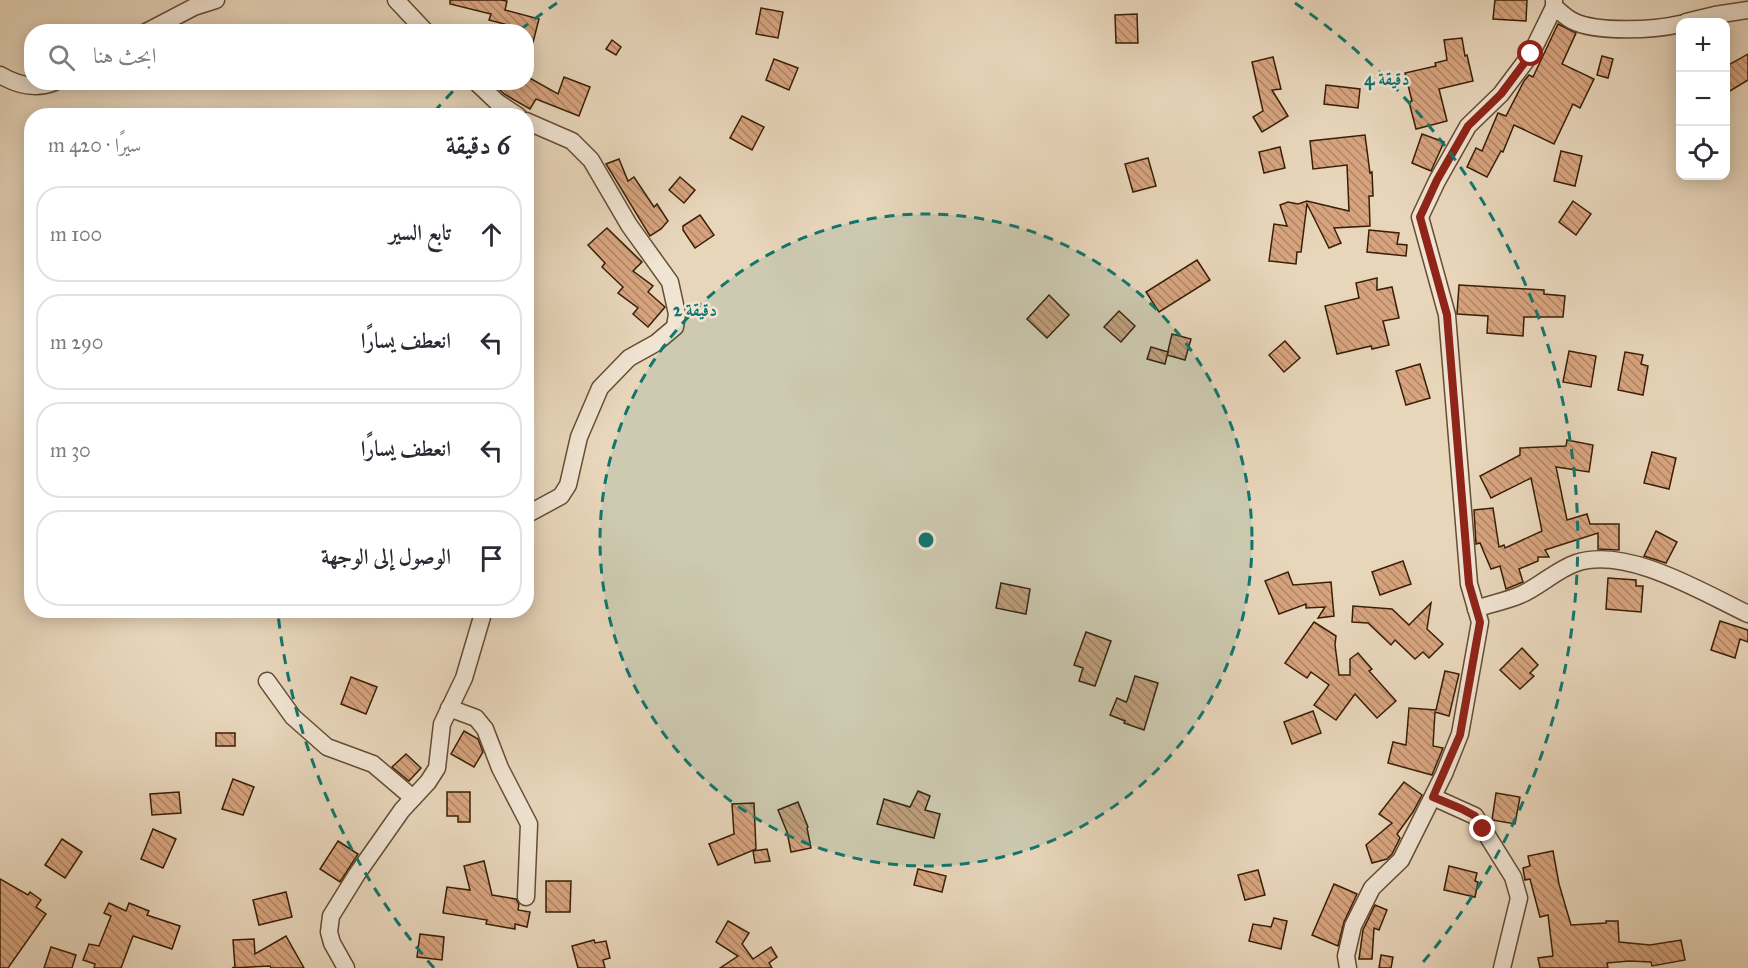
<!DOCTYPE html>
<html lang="ar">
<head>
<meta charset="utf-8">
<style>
  body { margin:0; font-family:"IM FELL Great Primer",Amiri,serif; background:#f2f2f3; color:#2b2b33; direction:rtl }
  .controls { position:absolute; right:18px; top:18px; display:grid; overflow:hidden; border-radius:12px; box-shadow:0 3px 15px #0003 }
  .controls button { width:54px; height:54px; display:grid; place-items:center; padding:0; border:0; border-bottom:2px solid #e1e1e2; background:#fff; color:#2b2b33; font:30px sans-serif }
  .stop { position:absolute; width:18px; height:18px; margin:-14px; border:4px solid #8f2418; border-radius:50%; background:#fff }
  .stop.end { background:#8f2418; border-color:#fff; box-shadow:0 2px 6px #0008 }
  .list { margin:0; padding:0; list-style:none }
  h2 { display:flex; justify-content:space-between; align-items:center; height:78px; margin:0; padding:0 24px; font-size:26px }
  h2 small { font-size:20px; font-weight:400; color:#7c7c81 }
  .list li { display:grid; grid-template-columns:39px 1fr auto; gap:18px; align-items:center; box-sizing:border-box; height:96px; margin:0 12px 12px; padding:0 12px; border:2px solid #e1e1e2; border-radius:24px }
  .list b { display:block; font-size:22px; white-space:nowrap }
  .list em { font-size:20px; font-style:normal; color:#7c7c81 }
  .icon { flex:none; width:33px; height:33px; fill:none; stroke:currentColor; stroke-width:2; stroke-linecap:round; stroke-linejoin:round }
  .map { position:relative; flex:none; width:1748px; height:968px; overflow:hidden; direction:ltr }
  .search { position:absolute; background:#fff; box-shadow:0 3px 15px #0003; left:24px; top:24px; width:510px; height:66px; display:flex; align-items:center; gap:15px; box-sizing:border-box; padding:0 21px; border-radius:24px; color:#7c7c81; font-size:22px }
  .panel { position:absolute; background:#fff; box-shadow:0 3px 15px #0003; left:24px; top:108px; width:510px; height:510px; border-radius:24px; direction:rtl }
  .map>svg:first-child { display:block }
  .building { fill:url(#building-back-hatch); stroke:#3a1e05; stroke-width:1.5 }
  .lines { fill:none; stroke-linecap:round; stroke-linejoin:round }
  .minor-casing { stroke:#664c32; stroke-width:19 }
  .minor { stroke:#f0e4d3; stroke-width:16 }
  .route { stroke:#8f2418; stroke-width:8 }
  .ring { fill:none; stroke:#0f766e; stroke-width:3; stroke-dasharray:10 8 }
  .centre { fill:#0f766e; stroke:#f0e4d3; stroke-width:3 }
  .ring-label { font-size:18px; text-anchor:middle; font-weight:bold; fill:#0f766e; stroke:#f0e4d3; stroke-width:5; stroke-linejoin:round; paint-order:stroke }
</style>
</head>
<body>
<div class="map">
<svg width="1748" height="968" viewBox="0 0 1748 968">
  <defs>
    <pattern id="building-back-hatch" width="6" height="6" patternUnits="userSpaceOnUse" patternTransform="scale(1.5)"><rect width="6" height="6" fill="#d7a47f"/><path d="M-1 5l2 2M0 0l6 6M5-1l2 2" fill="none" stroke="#af8566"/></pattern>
  </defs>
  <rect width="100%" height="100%" fill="#e8d6bb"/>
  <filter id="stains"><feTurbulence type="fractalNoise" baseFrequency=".00333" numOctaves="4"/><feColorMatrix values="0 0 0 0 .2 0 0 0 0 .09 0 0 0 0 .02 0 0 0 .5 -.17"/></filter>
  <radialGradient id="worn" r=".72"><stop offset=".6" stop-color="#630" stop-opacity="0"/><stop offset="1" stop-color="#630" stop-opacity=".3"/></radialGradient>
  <!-- building -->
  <g class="building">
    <path d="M450,0H501L507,1L505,10L539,19L530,54H526V32H506L508,25L489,20L491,14L450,4Z"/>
    <path d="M1495,0H1527L1526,21L1493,19Z"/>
    <path d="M761,8L783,12L778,38L756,34Z"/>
    <path d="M1137,14L1138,43H1116L1115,15Z"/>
    <path d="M1558,24L1576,33L1562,64L1594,79L1580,108L1573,104L1554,144L1514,125L1503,152L1501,151L1487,177L1467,167L1476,148L1482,151L1498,113L1506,116L1524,81L1529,75L1533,77Z"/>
    <path d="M1462,38L1465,56L1467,55L1473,81L1439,89L1447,121L1416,129L1409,102L1412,101L1405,73L1436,66L1435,63L1447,60L1444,40Z"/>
    <path d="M612,40L621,47L616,55L606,49Z"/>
    <path d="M1748,54V80L1725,94V67Z"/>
    <path d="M1602,56L1613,59L1608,78L1597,75Z"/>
    <path d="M1273,57L1281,89L1272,90L1288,116L1262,132L1253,117L1263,111L1252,62Z"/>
    <path d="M774,59L798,68L789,90L766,80Z"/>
    <path d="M526,76L558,94L564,77L590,87L579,116L536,99L530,109L504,94L492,82H526Z"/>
    <path d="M1326,85L1360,89L1358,108L1324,104Z"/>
    <path d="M742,116L764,127L752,150L730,138Z"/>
    <path d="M1422,134L1444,142L1431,171L1412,163Z"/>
    <path d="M1365,135L1370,173L1372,172L1373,196H1369L1370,226L1334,228L1341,243L1329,248L1307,204L1301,252H1297L1296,264L1269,261L1274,224L1287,226L1280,205L1288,202L1298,204L1307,201L1349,211L1347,165L1313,169L1310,141Z"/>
    <path d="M1280,147L1285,168L1264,173L1259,152Z"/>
    <path d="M1561,151L1582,156L1575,186L1554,181Z"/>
    <path d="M1148,158L1156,186L1133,192L1125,164Z"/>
    <path d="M619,159L628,181L634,177L654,207L657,204L668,221L661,229L650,236L606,164Z"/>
    <path d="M680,177L695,190L684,203L669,190Z"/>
    <path d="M1573,201L1591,214L1576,235L1559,222Z"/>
    <path d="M700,215L714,235L695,248L683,230V226Z"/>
    <path d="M607,228L642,262L633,271L653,286L648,292L665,307L648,327L633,314L638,308L618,293L623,287L602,267L605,263L588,245Z"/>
    <path d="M1369,230L1399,233L1397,244L1407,245L1406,256L1367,252Z"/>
    <path d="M1197,260L1210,280L1159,312L1146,292Z"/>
    <path d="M1377,278V290L1392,287L1399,318L1383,321L1389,345L1372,349L1371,346L1337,354L1325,306L1359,298L1356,283Z"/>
    <path d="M1459,285L1544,290V294L1565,296L1563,317H1524L1523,336L1487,333L1488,316L1457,314Z"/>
    <path d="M1049,295L1069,315L1047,338L1027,319Z"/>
    <path d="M1119,311L1135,326L1121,342L1104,327Z"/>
    <path d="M1172,334L1191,339L1185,360L1167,355Z"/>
    <path d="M1285,341L1300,358L1284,372L1269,355Z"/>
    <path d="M1151,347L1168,352L1165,364L1147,359Z"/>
    <path d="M1569,351L1596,356L1591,387L1563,382Z"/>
    <path d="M1625,352L1643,355L1641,364L1648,366L1643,395L1618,390Z"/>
    <path d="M1420,364L1430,398L1406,405L1396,371Z"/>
    <path d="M1567,440L1593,445L1589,472L1556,467L1567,520L1587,514L1590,524H1619V550L1598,549V533L1545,550L1549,557H1538V561L1519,569L1523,582L1506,589L1500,566L1491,569L1480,543L1476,544L1474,510L1493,508L1499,547L1504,545L1505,548L1542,531L1531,478L1491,498L1480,476L1520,455V448L1566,446Z"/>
    <path d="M1652,452L1676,458L1669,489L1644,483Z"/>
    <path d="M1656,531L1677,542L1666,563L1644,556Z"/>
    <path d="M1403,561L1411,584L1380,595L1372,572Z"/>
    <path d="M1288,572L1293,585L1331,582L1334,616L1318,618L1325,607L1306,608V604L1279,614L1265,581Z"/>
    <path d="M1608,578L1636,580V586H1643L1641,612L1606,609Z"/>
    <path d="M1001,583L1030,589L1026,614L996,608Z"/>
    <path d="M1431,603L1427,629L1443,644L1429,658L1423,652L1415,659L1395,640L1391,645L1368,623L1352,622L1353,606L1392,609L1409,625Z"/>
    <path d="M1720,621L1748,630V642L1740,639L1735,658L1711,650Z"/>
    <path d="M1314,622L1336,636L1335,645L1339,675H1350V659L1358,653L1372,669L1369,671L1396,701L1377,718L1355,694L1336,720L1314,705L1329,685L1311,672L1307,678L1285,663Z"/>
    <path d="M1086,632L1111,641L1095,686L1079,681L1083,668L1074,665Z"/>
    <path d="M1522,648L1538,665L1530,673L1534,676L1520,689L1500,670Z"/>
    <path d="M1445,671L1459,674L1449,716L1435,712L1433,746L1443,748L1432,775L1388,763L1393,742L1406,745L1409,708L1436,710Z"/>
    <path d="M1135,676L1158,683L1144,730L1124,723L1125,721L1110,715L1117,698L1126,702L1127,701Z"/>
    <path d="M351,677L377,687L366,714L341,704Z"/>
    <path d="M1313,711L1321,733L1292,744L1284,722Z"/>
    <path d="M464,731L478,739L483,752L474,767L451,754Z"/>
    <rect x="216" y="733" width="19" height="13"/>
    <path d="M406,754L421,768L409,781L392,767Z"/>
    <path d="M233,779L254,787L243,815L222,809Z"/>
    <path d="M1404,782L1422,795L1413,812L1397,834L1400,838L1392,854L1387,859L1372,863L1366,845L1392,823L1379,814Z"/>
    <path d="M918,791L930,796L925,810L940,814L934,838L877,824L884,799L910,807Z"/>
    <path d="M179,792L181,813L152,815L150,794Z"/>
    <path d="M447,792H470V822H458V816H447Z"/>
    <path d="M1496,793L1520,797L1515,824L1492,820Z"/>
    <path d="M798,802L808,827L807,828L811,848L791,852L787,832L778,810Z"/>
    <path d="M754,803L756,849L718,865L709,844L734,834L732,804Z"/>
    <path d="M153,829L176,839L163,868L141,859Z"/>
    <path d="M62,839L82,852L65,878L45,865Z"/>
    <path d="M338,841L358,854L340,882L320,869Z"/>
    <path d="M767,849L770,861L755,863L753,851Z"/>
    <path d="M1553,851L1559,884L1571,925L1606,923V921H1618L1619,942L1650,945L1681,940L1685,960L1652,966L1651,962L1629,961L1607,963L1608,968H1540L1538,958L1553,956L1548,915L1540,917L1530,879L1525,880L1523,868L1530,866L1528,856Z"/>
    <path d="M484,861L492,895L516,899L519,904L518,910L530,912L527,927L515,924V929L486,924L487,920L443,913L447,887L470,890L464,866Z"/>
    <path d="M1449,866L1477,873L1475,881L1478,882L1475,897L1444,890Z"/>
    <path d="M918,869L946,876L942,892L914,885Z"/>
    <path d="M1258,870L1265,895L1245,900L1238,875Z"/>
    <path d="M0,879L28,895L30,892L41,900L36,907L46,914L8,968H0Z"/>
    <path d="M546,881H571L570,912H546Z"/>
    <path d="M1334,884L1357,894L1344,922L1338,946L1312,935Z"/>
    <path d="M286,892L292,917L259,925L253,900Z"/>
    <path d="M109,903L126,911L129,903L149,911L147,915L180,926L172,949L133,936L121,968H94L95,964L83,960L89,944L99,946L111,916L104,913Z"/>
    <path d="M1375,905L1387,910L1379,930L1374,928L1372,959H1359L1363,930Z"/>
    <path d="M1274,918L1287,921L1281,949L1249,941L1253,924L1271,927Z"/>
    <path d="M728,921L749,933L742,944L753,959L771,947L777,957L769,963L772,968H720L738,956L716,942Z"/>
    <path d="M420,934L444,937L442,960L417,957Z"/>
    <path d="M286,936L304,968H271L270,966L232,968L235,967L233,940L254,939L255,954Z"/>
    <path d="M594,940L595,943L606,941L610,958L603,960L605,968H578L572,946Z"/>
    <path d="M51,947L76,955L72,968H44Z"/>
    <path d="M1381,955L1393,957L1391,968H1379Z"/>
  </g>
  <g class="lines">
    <defs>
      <g id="minor">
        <path d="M396,0L426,32"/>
        <path d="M1554,7C1560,11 1566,18 1573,21C1596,33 1656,30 1680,24"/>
        <path d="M1686,22L1715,15L1748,10"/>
        <path d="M146,32L194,7L216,0"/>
        <path d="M0,75C17,85 36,90 55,82"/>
        <path d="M476,82L497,102L518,116"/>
        <path d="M526,121L572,141L591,160L629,225L670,282L677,314L675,327L656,343L629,358L600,388L579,437L568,485L561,496L526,515"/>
        <path d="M1476,609C1490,604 1506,601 1520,595C1539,587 1556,570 1576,563C1627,546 1702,592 1748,614"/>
        <path d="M267,681L293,717L327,747L373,764L413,798"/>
        <path d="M449,708L476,718L485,729L500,768L529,824L526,897"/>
        <path d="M1433,797L1475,816L1513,877L1519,898L1502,968"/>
        <path d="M346,968L332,943L329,932L331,916L357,874L402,810L428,782L437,768L442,724L464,678L484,610"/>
        <path d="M1348,968L1346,956L1353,926L1372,888L1401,860L1444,774L1460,734L1480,622L1469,584L1447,315L1420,217L1437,181L1468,126L1501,94L1531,54L1554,7V0"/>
      </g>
    </defs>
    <!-- minor casing -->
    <use href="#minor" class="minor-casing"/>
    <!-- minor -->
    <use href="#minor" class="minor"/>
  </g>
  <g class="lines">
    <!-- route -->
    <path class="route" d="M1483,829L1475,816L1462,809L1433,797L1460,735L1480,622L1469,584L1447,315L1420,217L1437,180L1468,126L1501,94L1531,54"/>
  </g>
  <!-- distance rings -->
  <circle cx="926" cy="540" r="326" fill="#0f766e" fill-opacity=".12"/>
  <g class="ring">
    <circle cx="926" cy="540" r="326"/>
    <path d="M434 968A652 652 0 0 1 278 614M434 112A652 652 0 0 1 461 83M520 30A652 652 0 0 1 557 3M1295 3A652 652 0 0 1 1418 968"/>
  </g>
  <circle cx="926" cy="540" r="9" class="centre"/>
  <g class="ring-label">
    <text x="1387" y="85">4 دقيقة</text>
    <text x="695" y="316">2 دقيقة</text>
  </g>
  <rect width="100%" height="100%" filter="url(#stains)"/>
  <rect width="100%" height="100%" fill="url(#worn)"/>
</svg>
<div class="controls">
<button>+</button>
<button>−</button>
<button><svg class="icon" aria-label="locate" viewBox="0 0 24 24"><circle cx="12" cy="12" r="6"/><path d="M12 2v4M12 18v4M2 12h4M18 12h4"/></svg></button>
</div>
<div class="stop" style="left:1531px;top:54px"></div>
<div class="stop end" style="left:1483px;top:829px"></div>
<div class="search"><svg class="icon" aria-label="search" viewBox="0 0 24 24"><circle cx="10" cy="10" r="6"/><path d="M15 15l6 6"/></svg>ابحث هنا</div>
<section class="panel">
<h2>6 دقيقة<small>سيرًا · 420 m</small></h2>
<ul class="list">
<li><svg class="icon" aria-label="ahead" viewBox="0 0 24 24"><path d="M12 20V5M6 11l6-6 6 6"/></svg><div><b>تابع السير</b></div><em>100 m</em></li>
<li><svg class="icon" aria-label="left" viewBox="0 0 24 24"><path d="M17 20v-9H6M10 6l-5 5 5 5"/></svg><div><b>انعطف يسارًا</b></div><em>290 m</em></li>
<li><svg class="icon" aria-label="left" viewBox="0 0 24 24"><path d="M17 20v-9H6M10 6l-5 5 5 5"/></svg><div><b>انعطف يسارًا</b></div><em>30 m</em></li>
<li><svg class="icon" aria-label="arrive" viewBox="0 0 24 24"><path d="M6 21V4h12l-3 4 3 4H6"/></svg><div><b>الوصول إلى الوجهة</b></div></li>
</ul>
</section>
</div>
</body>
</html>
